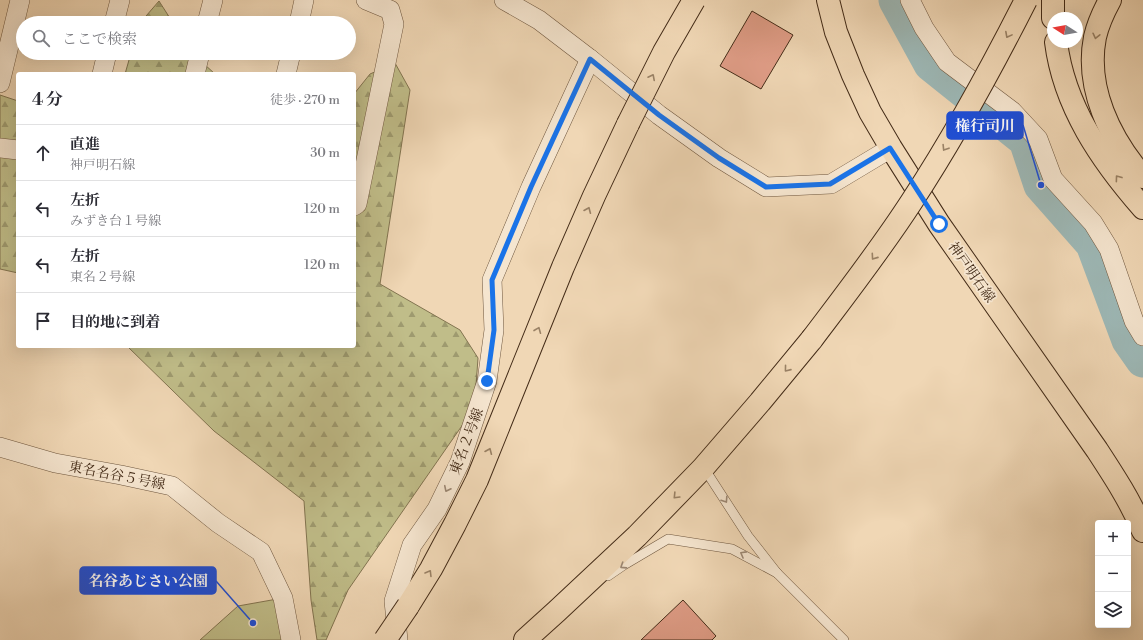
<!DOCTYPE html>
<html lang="ja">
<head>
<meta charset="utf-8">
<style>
  body { margin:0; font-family:"Libre Bodoni","Noto Serif JP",serif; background:#f7f7f7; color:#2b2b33 }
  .controls { position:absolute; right:12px; bottom:12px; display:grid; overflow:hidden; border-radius:4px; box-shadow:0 4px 16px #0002 }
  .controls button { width:36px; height:36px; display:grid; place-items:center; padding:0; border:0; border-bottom:1px solid #e1e1e2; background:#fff; color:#2b2b33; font:20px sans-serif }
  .compass { position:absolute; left:1047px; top:12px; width:36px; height:36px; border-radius:50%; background:#fff; box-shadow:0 4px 16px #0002; rotate:281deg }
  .stop { position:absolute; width:12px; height:12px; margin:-9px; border:3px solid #1a73e8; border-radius:50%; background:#fff }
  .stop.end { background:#1a73e8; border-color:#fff; box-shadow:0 1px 4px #0008 }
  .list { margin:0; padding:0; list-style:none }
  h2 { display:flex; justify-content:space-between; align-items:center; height:52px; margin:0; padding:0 16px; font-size:17px }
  h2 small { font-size:13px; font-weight:400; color:#7c7c81 }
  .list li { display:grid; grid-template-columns:26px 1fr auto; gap:12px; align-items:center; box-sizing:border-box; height:56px; padding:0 16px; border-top:1px solid #e1e1e2 }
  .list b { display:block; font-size:15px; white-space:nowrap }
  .list p { margin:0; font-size:13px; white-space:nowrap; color:#7c7c81 }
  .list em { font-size:13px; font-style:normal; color:#7c7c81 }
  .icon { flex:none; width:22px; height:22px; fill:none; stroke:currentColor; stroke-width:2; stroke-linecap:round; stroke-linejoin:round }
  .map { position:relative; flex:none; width:1143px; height:640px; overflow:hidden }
  .search { position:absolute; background:#fff; box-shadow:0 4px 16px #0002; left:16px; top:16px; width:340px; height:44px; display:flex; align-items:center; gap:10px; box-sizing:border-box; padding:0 14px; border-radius:22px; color:#7c7c81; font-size:15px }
  .panel { position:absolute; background:#fff; box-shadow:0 4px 16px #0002; left:16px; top:72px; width:340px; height:276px; border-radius:4px }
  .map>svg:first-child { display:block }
  .green { fill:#c0bd89; stroke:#827450 }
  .forest { fill:url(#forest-firs); stroke:#827450 }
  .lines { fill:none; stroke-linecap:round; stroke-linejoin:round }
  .river { stroke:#9db8b6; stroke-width:35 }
  .building { fill:#e09d87; stroke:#442c18 }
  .lane-casing { stroke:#6f573f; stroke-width:10 }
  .street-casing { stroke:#6f573f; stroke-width:20 }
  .primary-casing { stroke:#442c18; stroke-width:24 }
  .highway-casing { stroke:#442c18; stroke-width:24 }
  .lane { stroke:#f5e5cf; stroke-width:9 }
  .street { stroke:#f5e5cf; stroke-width:19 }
  .primary { stroke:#f0d7b5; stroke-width:22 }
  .highway { stroke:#f0d7b5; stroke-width:22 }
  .highway-bridge-casing { stroke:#442c18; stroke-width:24; stroke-linecap:butt }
  .highway-bridge { stroke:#f0d7b5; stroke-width:22 }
  .oneway { stroke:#9a8266 }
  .oneway2 { stroke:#9c8874 }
  .route { stroke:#1a73e8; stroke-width:5 }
  .labels { text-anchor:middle; stroke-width:3.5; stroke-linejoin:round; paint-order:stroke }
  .street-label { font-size:14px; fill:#442c18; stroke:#f5e5cf }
  .leader { fill:none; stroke:#1d4ed8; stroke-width:1.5 }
  .callout-dot { fill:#1d4ed8; stroke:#f5e5cf; stroke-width:1.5 }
  .callout { fill:#1d4ed8; stroke:#1d4ed8; stroke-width:1.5 }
  .callout-label { font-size:15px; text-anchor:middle; font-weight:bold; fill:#fff }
</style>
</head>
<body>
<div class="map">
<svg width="1143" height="640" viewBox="0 0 1143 640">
  <defs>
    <pattern id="forest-firs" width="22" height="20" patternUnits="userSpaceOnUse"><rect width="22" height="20" fill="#c0bd89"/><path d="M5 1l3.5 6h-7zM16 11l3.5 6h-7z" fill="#9e9a6f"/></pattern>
  </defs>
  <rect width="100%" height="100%" fill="#f0d7b5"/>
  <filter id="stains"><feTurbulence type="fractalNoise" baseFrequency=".005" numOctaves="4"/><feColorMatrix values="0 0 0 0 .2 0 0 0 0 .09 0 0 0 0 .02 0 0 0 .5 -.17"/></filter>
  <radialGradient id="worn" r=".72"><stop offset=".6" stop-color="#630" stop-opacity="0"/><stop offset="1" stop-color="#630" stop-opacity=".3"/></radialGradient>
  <!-- green -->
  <path class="green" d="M283,598L291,640H200L238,606Z"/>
  <!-- forest -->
  <g class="forest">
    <path d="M159,1L173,23H140Z"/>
    <path d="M131,53H192L215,74H125Z"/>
    <path d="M395,63L410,90L380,284L460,330L478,358L476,386L468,417L348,590L326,640H317L311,600L304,501L214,431L127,346H354V94L370,74Z"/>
    <path d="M0,95L18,101V273L0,269Z"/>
  </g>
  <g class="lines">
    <!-- river -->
    <path class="river" d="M896,0L931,64L1026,140L1041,185L1093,244L1129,340L1143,360"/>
  </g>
  <!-- building -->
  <g class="building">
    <path d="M752,11L793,35L761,89L720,66Z"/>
    <path d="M683,600L716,636L712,640H641Z"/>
  </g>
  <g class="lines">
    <defs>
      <g id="lane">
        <path d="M704,468L748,536L777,573L844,640"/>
        <path d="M608,576L624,565L668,539L732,549L777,573"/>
      </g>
      <g id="street">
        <path d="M504,0L539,20L590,59L659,115L719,158L766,187L831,184L891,148"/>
        <path d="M910,0L924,28L947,62L1012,111L1038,139L1053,179L1093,223L1109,249L1134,321L1143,336"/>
        <path d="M114,23L120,0"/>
        <path d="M207,23L213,0"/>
        <path d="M299,23L304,0"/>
        <path d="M102,74L107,53"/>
        <path d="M195,74L200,53"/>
        <path d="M286,74L291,53"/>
        <path d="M0,83L20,0"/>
        <path d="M0,148L18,150"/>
        <path d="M354,206L357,204L394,24L390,10L366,0"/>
        <path d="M0,447L55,463L121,475L172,486L218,523L261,552L283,598L291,640"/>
        <path d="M398,640L394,601L412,545L437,509L460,462L487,381L494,330L492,280L531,187L590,59"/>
      </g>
      <path id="primary" d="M828,0L836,32L853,75L870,112L891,148L939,224L1097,450C1114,476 1131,502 1143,531"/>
      <g id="highway">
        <path d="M1053,0V18"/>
        <path d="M1110,0C1104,11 1098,24 1095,37C1085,88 1110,139 1143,177"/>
        <path d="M1056,42C1064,106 1101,160 1143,208"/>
        <path d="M408,606L431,569L455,524L477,480L563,267L594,196L628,124"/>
        <path d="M525,640L557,611L637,536L703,468L760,402L812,339"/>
      </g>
    </defs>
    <!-- lane casing -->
    <use href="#lane" class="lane-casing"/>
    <!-- street casing -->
    <use href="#street" class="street-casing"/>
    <!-- primary casing -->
    <use href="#primary" class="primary-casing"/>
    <!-- highway casing -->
    <use href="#highway" class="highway-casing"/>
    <!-- lane -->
    <use href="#lane" class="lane"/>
    <!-- street -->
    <use href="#street" class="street"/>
    <!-- primary -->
    <use href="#primary" class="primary"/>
    <!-- highway -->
    <use href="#highway" class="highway"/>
    <defs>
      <g id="highway-bridge">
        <path d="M628,124L664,52L694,0"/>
        <path d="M812,339C846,294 881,249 912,201C954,137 991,69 1026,0"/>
        <path d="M385,640L408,606"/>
      </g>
    </defs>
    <!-- highway-bridge casing -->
    <use href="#highway-bridge" class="highway-bridge-casing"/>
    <!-- highway-bridge -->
    <use href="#highway-bridge" class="highway-bridge"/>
  </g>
  <!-- one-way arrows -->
  <defs><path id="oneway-chevron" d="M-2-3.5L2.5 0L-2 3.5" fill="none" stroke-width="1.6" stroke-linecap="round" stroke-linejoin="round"/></defs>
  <g class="oneway">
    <use href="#oneway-chevron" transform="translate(1008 35) rotate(118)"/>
    <use href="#oneway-chevron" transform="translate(1096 36) rotate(103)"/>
    <use href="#oneway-chevron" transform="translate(652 77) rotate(-63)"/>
    <use href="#oneway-chevron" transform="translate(945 148) rotate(122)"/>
    <use href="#oneway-chevron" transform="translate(1118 178) rotate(-126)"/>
    <use href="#oneway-chevron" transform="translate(588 210) rotate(-67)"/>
    <use href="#oneway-chevron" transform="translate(874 257) rotate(125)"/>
    <use href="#oneway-chevron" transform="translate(538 330) rotate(-68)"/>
    <use href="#oneway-chevron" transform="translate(787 369) rotate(129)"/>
    <use href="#oneway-chevron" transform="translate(489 451) rotate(-67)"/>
    <use href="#oneway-chevron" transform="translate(676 496) rotate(134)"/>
    <use href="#oneway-chevron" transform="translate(429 573) rotate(-59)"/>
  </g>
  <g class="oneway2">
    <use href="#oneway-chevron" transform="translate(447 489) rotate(116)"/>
    <use href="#oneway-chevron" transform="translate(725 500) rotate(57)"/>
    <use href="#oneway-chevron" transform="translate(743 554) rotate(-151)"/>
    <use href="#oneway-chevron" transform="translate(623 566) rotate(147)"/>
  </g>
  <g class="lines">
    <!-- route -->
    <path class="route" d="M487,381L494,330L492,280L531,187L590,59L659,115L719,158L766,187L830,184L890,148L939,224"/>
  </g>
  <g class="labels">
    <!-- street labels -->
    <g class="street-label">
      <text transform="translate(972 272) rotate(55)" y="5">神戸明石線</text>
      <text transform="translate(466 441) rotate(-69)" y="5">東名２号線</text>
      <text transform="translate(117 475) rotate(11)" y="5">東名名谷５号線</text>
    </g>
  </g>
  <!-- callouts -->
  <path class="leader" d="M1041 185L1023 125M253 623L216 581"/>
  <g class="callout-dot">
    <circle cx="1041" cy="185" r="4"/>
    <circle cx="253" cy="623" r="4"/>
  </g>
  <g class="callout">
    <rect x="947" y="112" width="76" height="27" rx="4"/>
    <rect x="80" y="567" width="136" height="27" rx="4"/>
  </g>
  <g class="callout-label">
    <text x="985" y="131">権行司川</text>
    <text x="148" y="586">名谷あじさい公園</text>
  </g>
  <rect width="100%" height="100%" filter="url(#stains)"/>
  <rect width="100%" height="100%" fill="url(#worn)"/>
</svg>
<div class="controls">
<button>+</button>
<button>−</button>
<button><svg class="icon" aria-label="layers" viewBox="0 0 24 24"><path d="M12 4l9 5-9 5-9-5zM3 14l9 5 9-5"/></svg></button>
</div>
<svg class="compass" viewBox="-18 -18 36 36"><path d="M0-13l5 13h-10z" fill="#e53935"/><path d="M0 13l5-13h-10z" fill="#7c7c81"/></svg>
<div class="stop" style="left:939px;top:224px"></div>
<div class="stop end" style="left:487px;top:381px"></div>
<div class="search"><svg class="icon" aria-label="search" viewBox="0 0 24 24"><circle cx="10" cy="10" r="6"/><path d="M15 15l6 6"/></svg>ここで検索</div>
<section class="panel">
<h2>4 分<small>徒歩 · 270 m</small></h2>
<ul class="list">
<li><svg class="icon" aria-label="ahead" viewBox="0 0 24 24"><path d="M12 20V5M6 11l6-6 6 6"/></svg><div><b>直進</b><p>神戸明石線</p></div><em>30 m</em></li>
<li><svg class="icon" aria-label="left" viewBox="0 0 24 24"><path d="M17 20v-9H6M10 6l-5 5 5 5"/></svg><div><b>左折</b><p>みずき台１号線</p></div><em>120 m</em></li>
<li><svg class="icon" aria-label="left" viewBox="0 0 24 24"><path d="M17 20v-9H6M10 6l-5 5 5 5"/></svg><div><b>左折</b><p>東名２号線</p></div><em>120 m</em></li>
<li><svg class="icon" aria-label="arrive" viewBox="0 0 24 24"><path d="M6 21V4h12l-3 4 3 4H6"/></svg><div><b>目的地に到着</b></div></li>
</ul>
</section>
</div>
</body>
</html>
